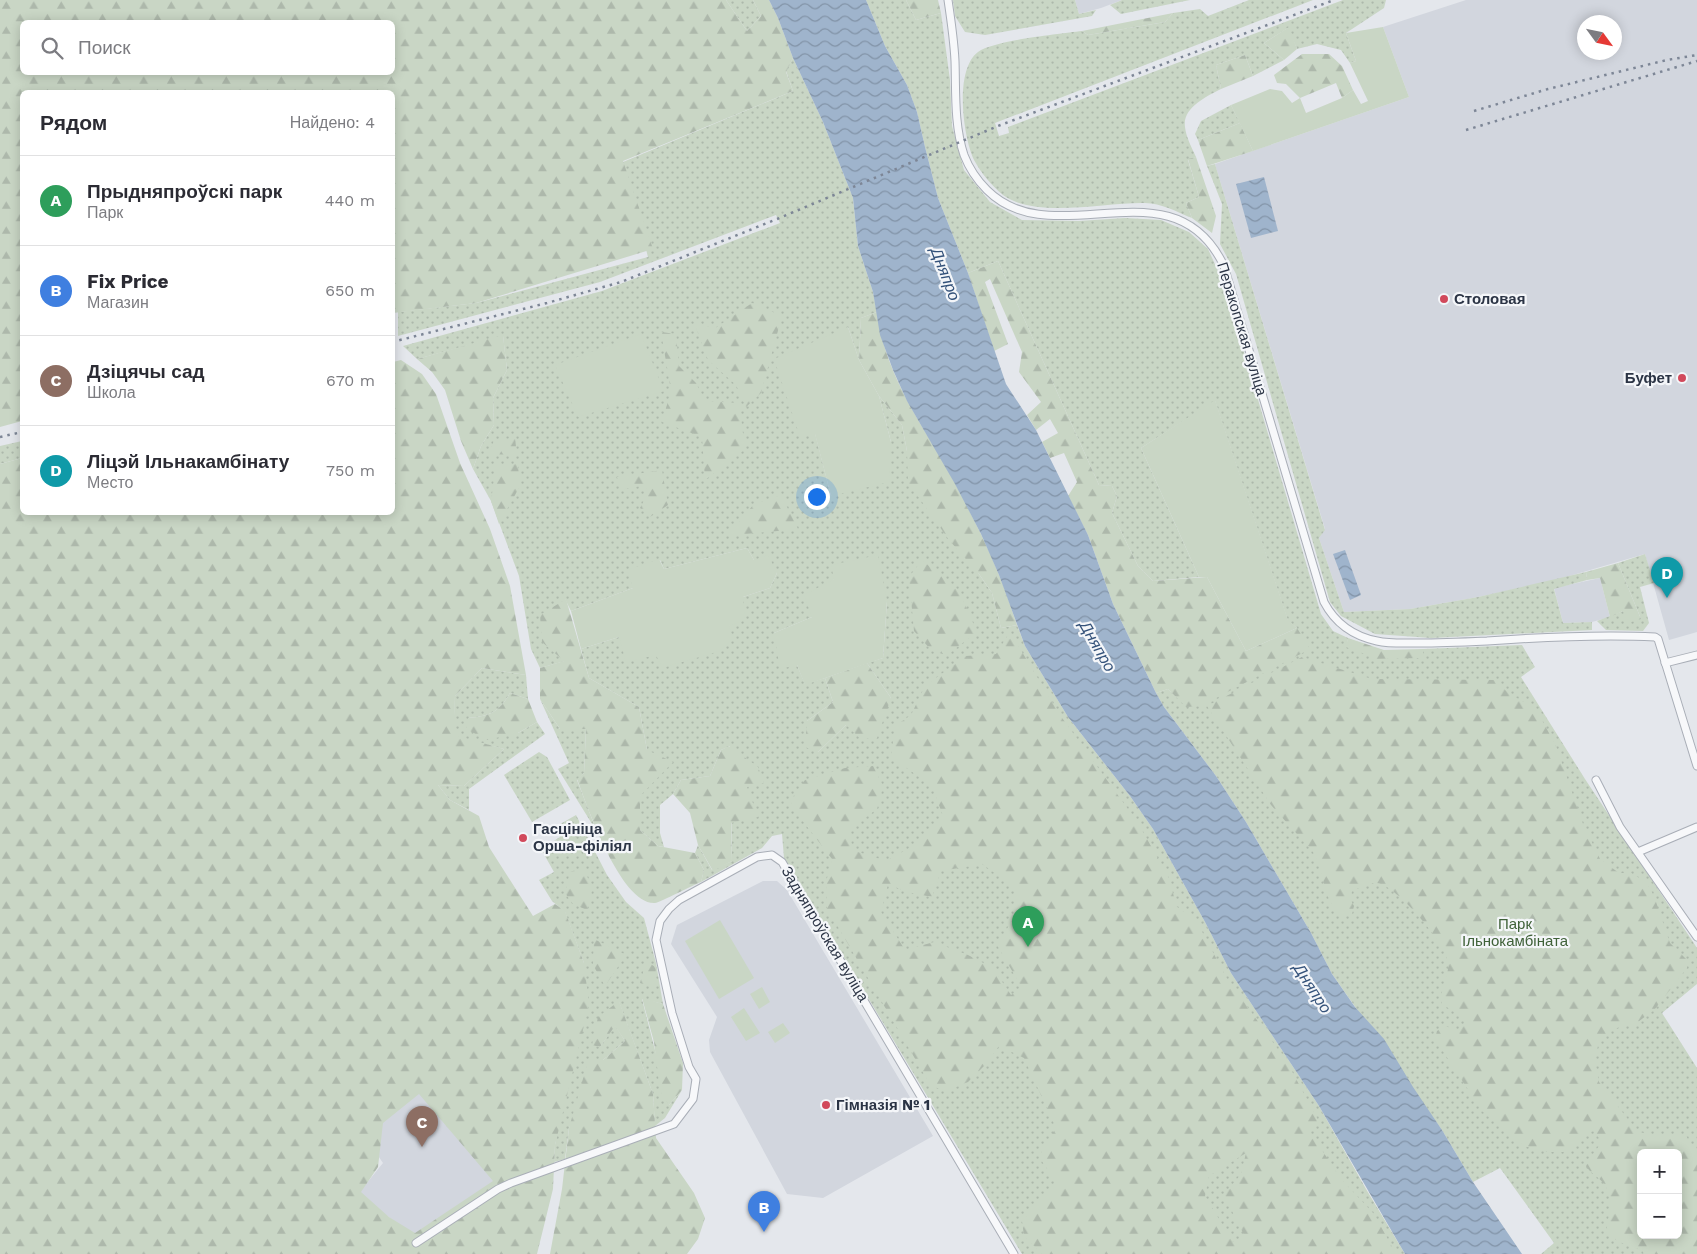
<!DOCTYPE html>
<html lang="ru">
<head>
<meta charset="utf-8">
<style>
  body { margin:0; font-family:"Work Sans",sans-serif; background:#f7f7f7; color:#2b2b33 }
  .controls { position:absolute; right:15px; bottom:15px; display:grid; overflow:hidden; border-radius:8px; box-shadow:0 2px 12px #0003 }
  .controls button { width:45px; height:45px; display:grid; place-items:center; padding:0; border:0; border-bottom:1px solid #e1e1e2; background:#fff; color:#2b2b33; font:25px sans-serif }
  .compass { position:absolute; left:1577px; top:15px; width:45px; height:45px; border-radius:50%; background:#fff; box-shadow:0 2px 12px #0003; rotate:123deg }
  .you { position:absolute; left:816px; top:496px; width:18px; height:18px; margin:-12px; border:4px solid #fff; border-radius:50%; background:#1a73e8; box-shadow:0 0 0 8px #1a73e833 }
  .badge { display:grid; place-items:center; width:32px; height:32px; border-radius:50%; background:#d1495b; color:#fff; font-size:16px; font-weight:700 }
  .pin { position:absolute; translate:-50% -41px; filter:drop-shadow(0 1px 2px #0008) }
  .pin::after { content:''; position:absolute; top:26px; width:18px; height:15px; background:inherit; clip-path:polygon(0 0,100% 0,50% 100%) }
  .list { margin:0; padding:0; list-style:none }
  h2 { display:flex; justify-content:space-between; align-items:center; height:65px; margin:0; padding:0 20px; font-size:21px }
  h2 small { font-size:16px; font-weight:400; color:#7c7c81 }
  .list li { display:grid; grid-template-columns:32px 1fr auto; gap:15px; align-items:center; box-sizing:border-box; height:90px; padding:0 20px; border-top:1px solid #e1e1e2 }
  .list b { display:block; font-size:19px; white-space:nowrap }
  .list p { margin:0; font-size:16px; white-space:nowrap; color:#7c7c81 }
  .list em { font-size:16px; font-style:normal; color:#7c7c81 }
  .icon { flex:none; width:28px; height:28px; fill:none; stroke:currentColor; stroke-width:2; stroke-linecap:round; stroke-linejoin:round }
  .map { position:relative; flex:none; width:1697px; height:1254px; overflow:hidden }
  .search { position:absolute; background:#fff; box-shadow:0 2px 12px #0003; left:20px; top:20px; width:375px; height:55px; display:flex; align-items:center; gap:12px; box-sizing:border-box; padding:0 18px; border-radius:8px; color:#7c7c81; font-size:19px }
  .panel { position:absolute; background:#fff; box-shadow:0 2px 12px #0003; left:20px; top:90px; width:375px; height:425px; border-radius:8px }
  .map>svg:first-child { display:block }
  .built { fill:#d2d6de; fill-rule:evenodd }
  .grass { fill:url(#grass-dots); fill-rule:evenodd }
  .forest { fill:url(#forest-firs); fill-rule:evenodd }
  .garden { fill:#c9d6c5 }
  .water { fill:url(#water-waves) }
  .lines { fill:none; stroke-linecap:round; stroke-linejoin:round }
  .street-casing { stroke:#a9aeb7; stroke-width:9 }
  .street { stroke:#f7f8fa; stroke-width:7 }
  .rail { stroke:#7d8696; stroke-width:2.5; stroke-dasharray:2.5 5; stroke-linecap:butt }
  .poi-dot { fill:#d1495b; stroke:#f4f6f9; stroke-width:2 }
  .labels { text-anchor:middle; stroke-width:4.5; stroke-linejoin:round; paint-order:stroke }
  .poi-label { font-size:15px; font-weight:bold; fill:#2b3445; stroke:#f4f6f9; text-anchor:start }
  .street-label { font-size:15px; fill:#2b3445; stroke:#f4f6f9 }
  .park-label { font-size:15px; fill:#3f6138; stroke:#f4f6f9 }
  .water-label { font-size:16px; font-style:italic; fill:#34527a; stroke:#f4f6f9 }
</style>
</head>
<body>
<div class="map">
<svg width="1697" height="1254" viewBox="0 0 1697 1254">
  <defs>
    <pattern id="grass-dots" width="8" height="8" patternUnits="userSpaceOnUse" patternTransform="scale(1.25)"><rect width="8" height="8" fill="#c9d6c5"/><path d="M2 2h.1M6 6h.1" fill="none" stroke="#adb8ab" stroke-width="1.8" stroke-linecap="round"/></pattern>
    <pattern id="forest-firs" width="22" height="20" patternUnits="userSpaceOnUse" patternTransform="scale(1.25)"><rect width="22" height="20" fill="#c9d6c5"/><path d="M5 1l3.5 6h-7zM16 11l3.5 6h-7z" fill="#adb8ab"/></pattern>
    <pattern id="water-waves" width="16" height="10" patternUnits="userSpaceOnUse" patternTransform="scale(1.25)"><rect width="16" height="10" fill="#9fb4cc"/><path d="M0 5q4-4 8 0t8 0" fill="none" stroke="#8293a7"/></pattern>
  </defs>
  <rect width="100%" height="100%" fill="#e4e7ec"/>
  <!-- built -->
  <g class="built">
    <path d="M1075,0H1122L1101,8L1079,14Z"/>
    <path d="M1466,0H1697V632L1669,640L1645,554L1549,582L1478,597L1410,609L1344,612L1319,538L1325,529L1215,164L1409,97L1383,27ZM1584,22H1614V52H1584Z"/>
    <path d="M1600,578L1610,617L1592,622L1563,623L1554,588Z"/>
    <path d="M763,881H777L787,890L933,1136L823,1198L787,1194L710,1052L709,1040L717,1017L671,944L677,925Z"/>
    <path d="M420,1086L500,1182L413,1235L358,1194L383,1163L361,1131Z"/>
  </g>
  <!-- grass -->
  <g class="grass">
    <path d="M726,0H753L761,16L747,31Z"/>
    <path d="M866,0H906L916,20L941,13L950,80L952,126L964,170L990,202L1022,220L1079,221L1125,218L1161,220L1189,232L1208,249L1224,284L1321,614L1333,631L1348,638L1347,647L1423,658V649L1522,645L1535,667L1521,677L1585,779L1697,948V984L1662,1013L1697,1068V1254H1541L1554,1243L1500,1168L1473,1182L1442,1130L1332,974L1311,933L1246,822L1216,776L1164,707L1156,693L1168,689L1186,706L1297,628L1288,621L1215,401L1141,448L1199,577L1153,581L1138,566L1112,513L1117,496L1112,486L1099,485L998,261L968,273L938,198L925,147L917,112L907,85L885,46ZM1641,1153H1678V1235H1641Z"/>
    <path d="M953,0H1075L1079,14L1096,10L1092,16L985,35L965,32L955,16Z"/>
    <path d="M1122,0H1190L1121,14L1110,5Z"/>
    <path d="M1249,0H1313L995,123L999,136L1009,133L1008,127L1343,0H1386L1384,8L1346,33L1356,61L1350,63L1341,50L1317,44L1297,49L1288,28L1264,43L1284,60L1253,76L1245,55L1216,65L1221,89C1207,96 1182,108 1185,127C1186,137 1192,148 1196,157L1188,160L1199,197L1186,203L1192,218C1177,212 1161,203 1145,203C1106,202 1035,219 1003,195C992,186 981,173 974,160C963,137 954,70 978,52C995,40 1059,34 1082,31L1088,35L1165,22L1173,13L1200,9L1208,16Z"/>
    <path d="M793,58L823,122L853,198L858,246L873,292L877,312L861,318L859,360L848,327L800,436L815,433L831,496L891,442L879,396L902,425L907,451L979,574L992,593L1001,628L1017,625L1025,646L1068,717L1130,796L1153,829L1205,922L1231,973L1319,1106L1366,1189L1405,1254H1022L784,858L782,834L772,836L762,848L701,882L704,870L695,853L698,845L712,870L732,861L730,746L721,750L710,776L681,780L673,794L660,805V833L664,847L658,846L640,830V796L647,750L639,707L589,678L581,649L619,637L729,626L743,597L770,588L777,573L754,560L747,548L664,569L660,560L633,588L571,611L565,599V661L540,668L531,649L519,576L491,501L473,469L481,446L494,425L493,398L507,370L503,336L417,359L403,346L602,291L780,223L776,215L600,282L398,336V312L476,303L648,257L623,162L793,91L786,71ZM834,579L887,601L883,658L867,663L891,698L846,725L818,752L807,721L833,702L825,678L805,684L797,665L774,633L812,617Z"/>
    <path d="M1231,105L1240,123L1198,140L1195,134L1201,121Z"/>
    <path d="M1215,164L1325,530L1319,538L1344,612L1410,609L1478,597L1586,572L1587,580L1554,589L1563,623L1592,622V630L1431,638L1375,634L1341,616L1330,602L1236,274L1220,244L1222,204L1207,166Z"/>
    <path d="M22,441V458L0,464V446Z"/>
    <path d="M1645,554L1654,583L1640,587L1649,623L1643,631L1606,630L1597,621L1623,611L1641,619L1618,563Z"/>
    <path d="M482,668L526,675L528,699L510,693C499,712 490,716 468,718L518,733L537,722L545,734L469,789V810L450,800L438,785L464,786L504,749L453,736L455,696Z"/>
    <path d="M540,699L560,729L586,728L584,773L577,780L597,832L558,769L569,763Z"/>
    <path d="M539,752L547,757L570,800L532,822L504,775Z"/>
    <path d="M576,815L607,875L626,902L644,918L656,963L663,1004L642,999L669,1105L682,1090L665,1118L655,1126L653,1094L619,1002L600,1047L615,1025L625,1041L603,1060L569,1128L565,1159L554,1162L555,1145L584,963L565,912L552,901L539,880L554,872L541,849L560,837L555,827Z"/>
  </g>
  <!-- forest -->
  <g class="forest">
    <path d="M0,0H726L747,31L761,16L753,0H769L778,18L793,58L786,72L793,91L623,161L653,249L476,303L393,313L392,92H22V421L0,427ZM22,22H392V72H22Z"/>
    <path d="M906,0H938L941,13L916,20Z"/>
    <path d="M1173,13L1165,22L1088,35L1082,31Z"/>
    <path d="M1289,27L1297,49L1284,60L1264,43Z"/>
    <path d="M1302,54H1329L1342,66L1353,90L1342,98L1336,83L1300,98L1286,84L1277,83L1274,75Z"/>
    <path d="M1245,55L1253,76L1221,89L1216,65Z"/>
    <path d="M1240,123L1253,151L1207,166L1198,140Z"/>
    <path d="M1196,157L1216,216L1212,233L1192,218L1186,203L1199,197L1188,159Z"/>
    <path d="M998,261L1099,485L1112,486L1117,496L1112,513L1138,566L1153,581L1207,577L1246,651L1297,628L1310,649L1201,706L1186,707L1168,689L1156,693L1113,604L1088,535L1068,496L1077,482L1064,453L1050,458L1042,442L1058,433L1050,419L1036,430L1027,415L1041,402L1019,372L1022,352L990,279L985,282L1008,344L994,351L968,273Z"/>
    <path d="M752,303L782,316L761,393L746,407L736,385L708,360L693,320L714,329Z"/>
    <path d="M877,312C886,380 925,427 956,485C971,514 987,544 999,575C1006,591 1011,608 1017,625L1001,628L992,593L979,574L949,540L908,482L907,451L902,425L879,396L859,360L861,318Z"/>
    <path d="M661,332L676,334L679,366L696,383L705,401L739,403L745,449L705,480L702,437L662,422L671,391Z"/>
    <path d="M503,335L507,370L493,398L494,425L481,446L473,469L461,441L445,390L432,372L417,359Z"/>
    <path d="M401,360L422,374L436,394L460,463L490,529L510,586L526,675L482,668L455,696L454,735L504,749L464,786L438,785L450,800L479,816L489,847L533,916L555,904L565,911L584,963L589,1005L555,1145L553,1189L537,1254H0V464L22,458V512H392L393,362ZM419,1094L493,1181L415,1233L389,1217L361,1192L378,1167L383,1123Z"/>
    <path d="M515,438L517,455L489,454L494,440Z"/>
    <path d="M518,464L520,486L499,524L491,501L496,465Z"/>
    <path d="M662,470L668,505L650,517L640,508L648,493L645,485L620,490L617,477Z"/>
    <path d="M781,495L798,529L727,536L754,504Z"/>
    <path d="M922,560L959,591L977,632L947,655L932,651L914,631L909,577Z"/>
    <path d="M1618,563L1641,619L1627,623L1623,611L1610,617L1600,578L1587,580L1586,572Z"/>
    <path d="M566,599L589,678L639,707L647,750L673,762L640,796V830L658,846L695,853L704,870L701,882C693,885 661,902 655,903C621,905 587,806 577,779L584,773L586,729H560L540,699V668L564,661L542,642L540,615Z"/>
    <path d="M1008,635L1019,647L1060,715L1138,823L1170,880L1176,906L1197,922L1226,977L1287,1062L1318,1120L1310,1132L1341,1179L1374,1214L1396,1254H1042L1024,1236L1022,1221L1057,1183L1039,1157L1045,1145L1056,1128L1024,1058L999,1046L985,1065L968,1082L946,1091L931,1086L827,908L826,882L832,859L802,820L790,801L805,780L845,768L873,766L883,786L877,809L850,829L852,850L886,861L920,842L943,816L932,786L891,757L895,726L911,715L925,686L966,656L996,654ZM982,864L1016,888L1013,919L997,945L1022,988L1011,995L993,968L968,955L934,942L905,950L881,912L888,884L907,892L932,897L941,871ZM1246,1153L1241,1174L1224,1195L1245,1237L1233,1242L1205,1196L1209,1176Z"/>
    <path d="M1348,638L1384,650L1423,649V658L1378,659L1346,647Z"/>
    <path d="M1302,657L1372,679L1496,680L1508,693L1536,709L1556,746L1583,824L1600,859L1619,873H1631L1646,882L1654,896L1670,943L1687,960V968L1655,1009L1634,1025L1622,1026L1608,1032L1599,1040L1595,1061L1599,1082L1637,1131L1653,1136L1685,1134L1697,1155V1254H1644L1642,1250C1632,1247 1606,1240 1607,1227C1608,1215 1613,1208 1609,1195C1605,1178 1594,1178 1585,1165L1599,1146V1138L1594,1131L1586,1132L1570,1149L1563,1152H1547L1524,1146L1482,1111L1435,1039L1437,1031L1444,1026L1460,1030L1465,1024L1462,1017L1442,1004C1439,988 1450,975 1448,962C1445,942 1400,891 1381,884C1372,880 1360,888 1352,891L1350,899L1354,906L1352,914L1344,916C1322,904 1325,871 1313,852L1271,805L1207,706ZM1641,1153H1678V1235H1641Z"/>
    <path d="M867,663L891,698L877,738L861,739L846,725L818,752L805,747L807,721L833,702L825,678Z"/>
    <path d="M510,693L528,699L537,722L518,733L487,740L466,729L468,718C490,716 499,712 510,693Z"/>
    <path d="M729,746L758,767L764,783L747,787L758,817L731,823L732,861L713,871L698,845L690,813L673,794L681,780L710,776L721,750Z"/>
    <path d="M584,867L592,890L587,910L573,904L565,893L570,872Z"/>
    <path d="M594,939L626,955L605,986L593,965Z"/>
    <path d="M646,962L656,967L654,988L640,983Z"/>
    <path d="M642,998L663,1004L683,1063L682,1090L669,1105L660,1091L654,1042Z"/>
    <path d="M619,1001L653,1094L656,1138L694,1193L705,1218L698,1239L687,1254H550L562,1189L569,1128L588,1061L603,1060L625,1041L615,1026L600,1047L592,1045L598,1017Z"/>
  </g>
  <!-- garden -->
  <g class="garden">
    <path d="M1383,27L1409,97L1253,151L1231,105L1270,89L1282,91L1292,103L1300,98L1306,113L1342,98L1353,90L1361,104L1368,101L1350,63L1356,61L1346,33Z"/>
    <path d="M848,327L859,360L879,396L891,442L889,482L831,496L815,434L800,437L774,359Z"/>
    <path d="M641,334L664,391L578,417L555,365Z"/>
    <path d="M1215,400L1288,620L1297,628L1246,651L1207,577H1199L1141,448Z"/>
    <path d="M747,548L754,560L768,555L777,573L770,588L743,597L745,620L729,626L733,638L720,651L662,668L656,655L626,662L619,637L581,649L571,611L633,588L627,570L659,559L664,569Z"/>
    <path d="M878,555L887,601L883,658L805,685L797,665L780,669L774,633L812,617L804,595L834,579L831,565Z"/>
    <path d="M720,920L754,978L719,999L685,941Z"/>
    <path d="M762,987L770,1002L759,1009L750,994Z"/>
    <path d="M744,1008L760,1033L746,1041L731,1017Z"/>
    <path d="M783,1023L790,1033L775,1043L768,1032Z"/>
  </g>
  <!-- water -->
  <g class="water">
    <path d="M769,0H866L885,46L907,85L917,112L925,147L938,198L968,273L1006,384L1036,430L1088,535L1113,604L1156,693L1164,707L1216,776L1246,822L1311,933L1332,974L1355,1007L1384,1039L1413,1087L1442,1130L1473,1182L1522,1254H1405L1319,1106L1231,973L1205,922L1153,829L1130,796L1068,717L1025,646L999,575L981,534L955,484L907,401L893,370L880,335L873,292L858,246L853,198L823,122L793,58L778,18Z"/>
    <path d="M1264,177L1278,231L1251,238L1236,184Z"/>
    <path d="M1345,550L1361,595L1350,600L1333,554Z"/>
  </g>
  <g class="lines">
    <defs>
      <g id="street">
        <path d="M948,0C951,20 954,40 955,61C956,92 954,125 964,155C969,168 977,180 987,190C1054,257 1173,159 1224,266L1324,602C1335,623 1353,636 1377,641C1390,644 1405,643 1419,643C1441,643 1464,642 1487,641C1543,637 1599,634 1655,637L1658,639L1697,766"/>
        <path d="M1665,663L1697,655"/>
        <path d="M1596,780L1620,827L1697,937"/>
        <path d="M1638,852L1697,827"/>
        <path d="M416,1243L498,1189L511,1183L674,1124L693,1099L696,1079L689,1067L672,1013L656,940L660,921L669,909L679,900L757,857L772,855L782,862L1014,1254"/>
      </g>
    </defs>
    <!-- street casing -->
    <use href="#street" class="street-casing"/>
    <!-- street -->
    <use href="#street" class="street"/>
    <!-- rail -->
    <g class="rail">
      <path d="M1474,111L1548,89L1667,60L1697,55"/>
      <path d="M1466,130L1697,61"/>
      <path d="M392,342L547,303L621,282L777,219L998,126L1334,0"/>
      <path d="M0,437L22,432"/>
    </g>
  </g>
  <!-- markers -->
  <g class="poi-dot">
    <circle cx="1444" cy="299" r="5"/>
    <circle cx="1682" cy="378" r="5"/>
    <circle cx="523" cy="838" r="5"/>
    <circle cx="826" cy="1105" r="5"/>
  </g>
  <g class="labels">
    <!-- poi labels -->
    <g class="poi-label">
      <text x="1454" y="304">Столовая</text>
      <text x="1672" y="383" text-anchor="end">Буфет</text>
      <text x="533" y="834">Гасцініца<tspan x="533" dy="17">Орша-філіял</tspan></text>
      <text x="836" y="1110">Гімназія № 1</text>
    </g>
    <!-- street labels -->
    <g class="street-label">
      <text transform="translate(1242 329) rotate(73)" y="5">Перакопская вуліца</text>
      <text transform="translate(825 934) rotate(59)" y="5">Задняпроўская вуліца</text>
    </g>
    <!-- park labels -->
    <g class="park-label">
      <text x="1515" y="929">Парк<tspan x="1515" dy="17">Ільнокамбіната</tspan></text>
    </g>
    <!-- water labels -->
    <g class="water-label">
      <text transform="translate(946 274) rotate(69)" y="6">Дняпро</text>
      <text transform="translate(1098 646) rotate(60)" y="6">Дняпро</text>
      <text transform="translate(1313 988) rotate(57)" y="6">Дняпро</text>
    </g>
  </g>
</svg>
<div class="controls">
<button>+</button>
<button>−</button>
</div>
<svg class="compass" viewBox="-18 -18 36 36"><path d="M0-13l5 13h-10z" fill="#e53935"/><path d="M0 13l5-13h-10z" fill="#7c7c81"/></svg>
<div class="you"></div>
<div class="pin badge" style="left:1028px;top:947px;background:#2e9e5b">A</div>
<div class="pin badge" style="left:764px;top:1232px;background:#3f7fe0">B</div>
<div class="pin badge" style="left:422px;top:1147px;background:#8d6e63">C</div>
<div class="pin badge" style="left:1667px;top:598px;background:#0f9aa8">D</div>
<div class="search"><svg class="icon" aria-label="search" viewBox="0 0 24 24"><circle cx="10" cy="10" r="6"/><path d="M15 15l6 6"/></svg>Поиск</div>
<section class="panel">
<h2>Рядом<small>Найдено: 4</small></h2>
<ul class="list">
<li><span class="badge" style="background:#2e9e5b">A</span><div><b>Прыдняпроўскі парк</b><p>Парк</p></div><em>440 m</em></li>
<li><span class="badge" style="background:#3f7fe0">B</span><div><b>Fix Price</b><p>Магазин</p></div><em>650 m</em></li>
<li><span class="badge" style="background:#8d6e63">C</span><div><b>Дзіцячы сад</b><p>Школа</p></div><em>670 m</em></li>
<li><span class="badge" style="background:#0f9aa8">D</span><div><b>Ліцэй Ільнакамбінату</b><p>Место</p></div><em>750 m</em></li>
</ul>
</section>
</div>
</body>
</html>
